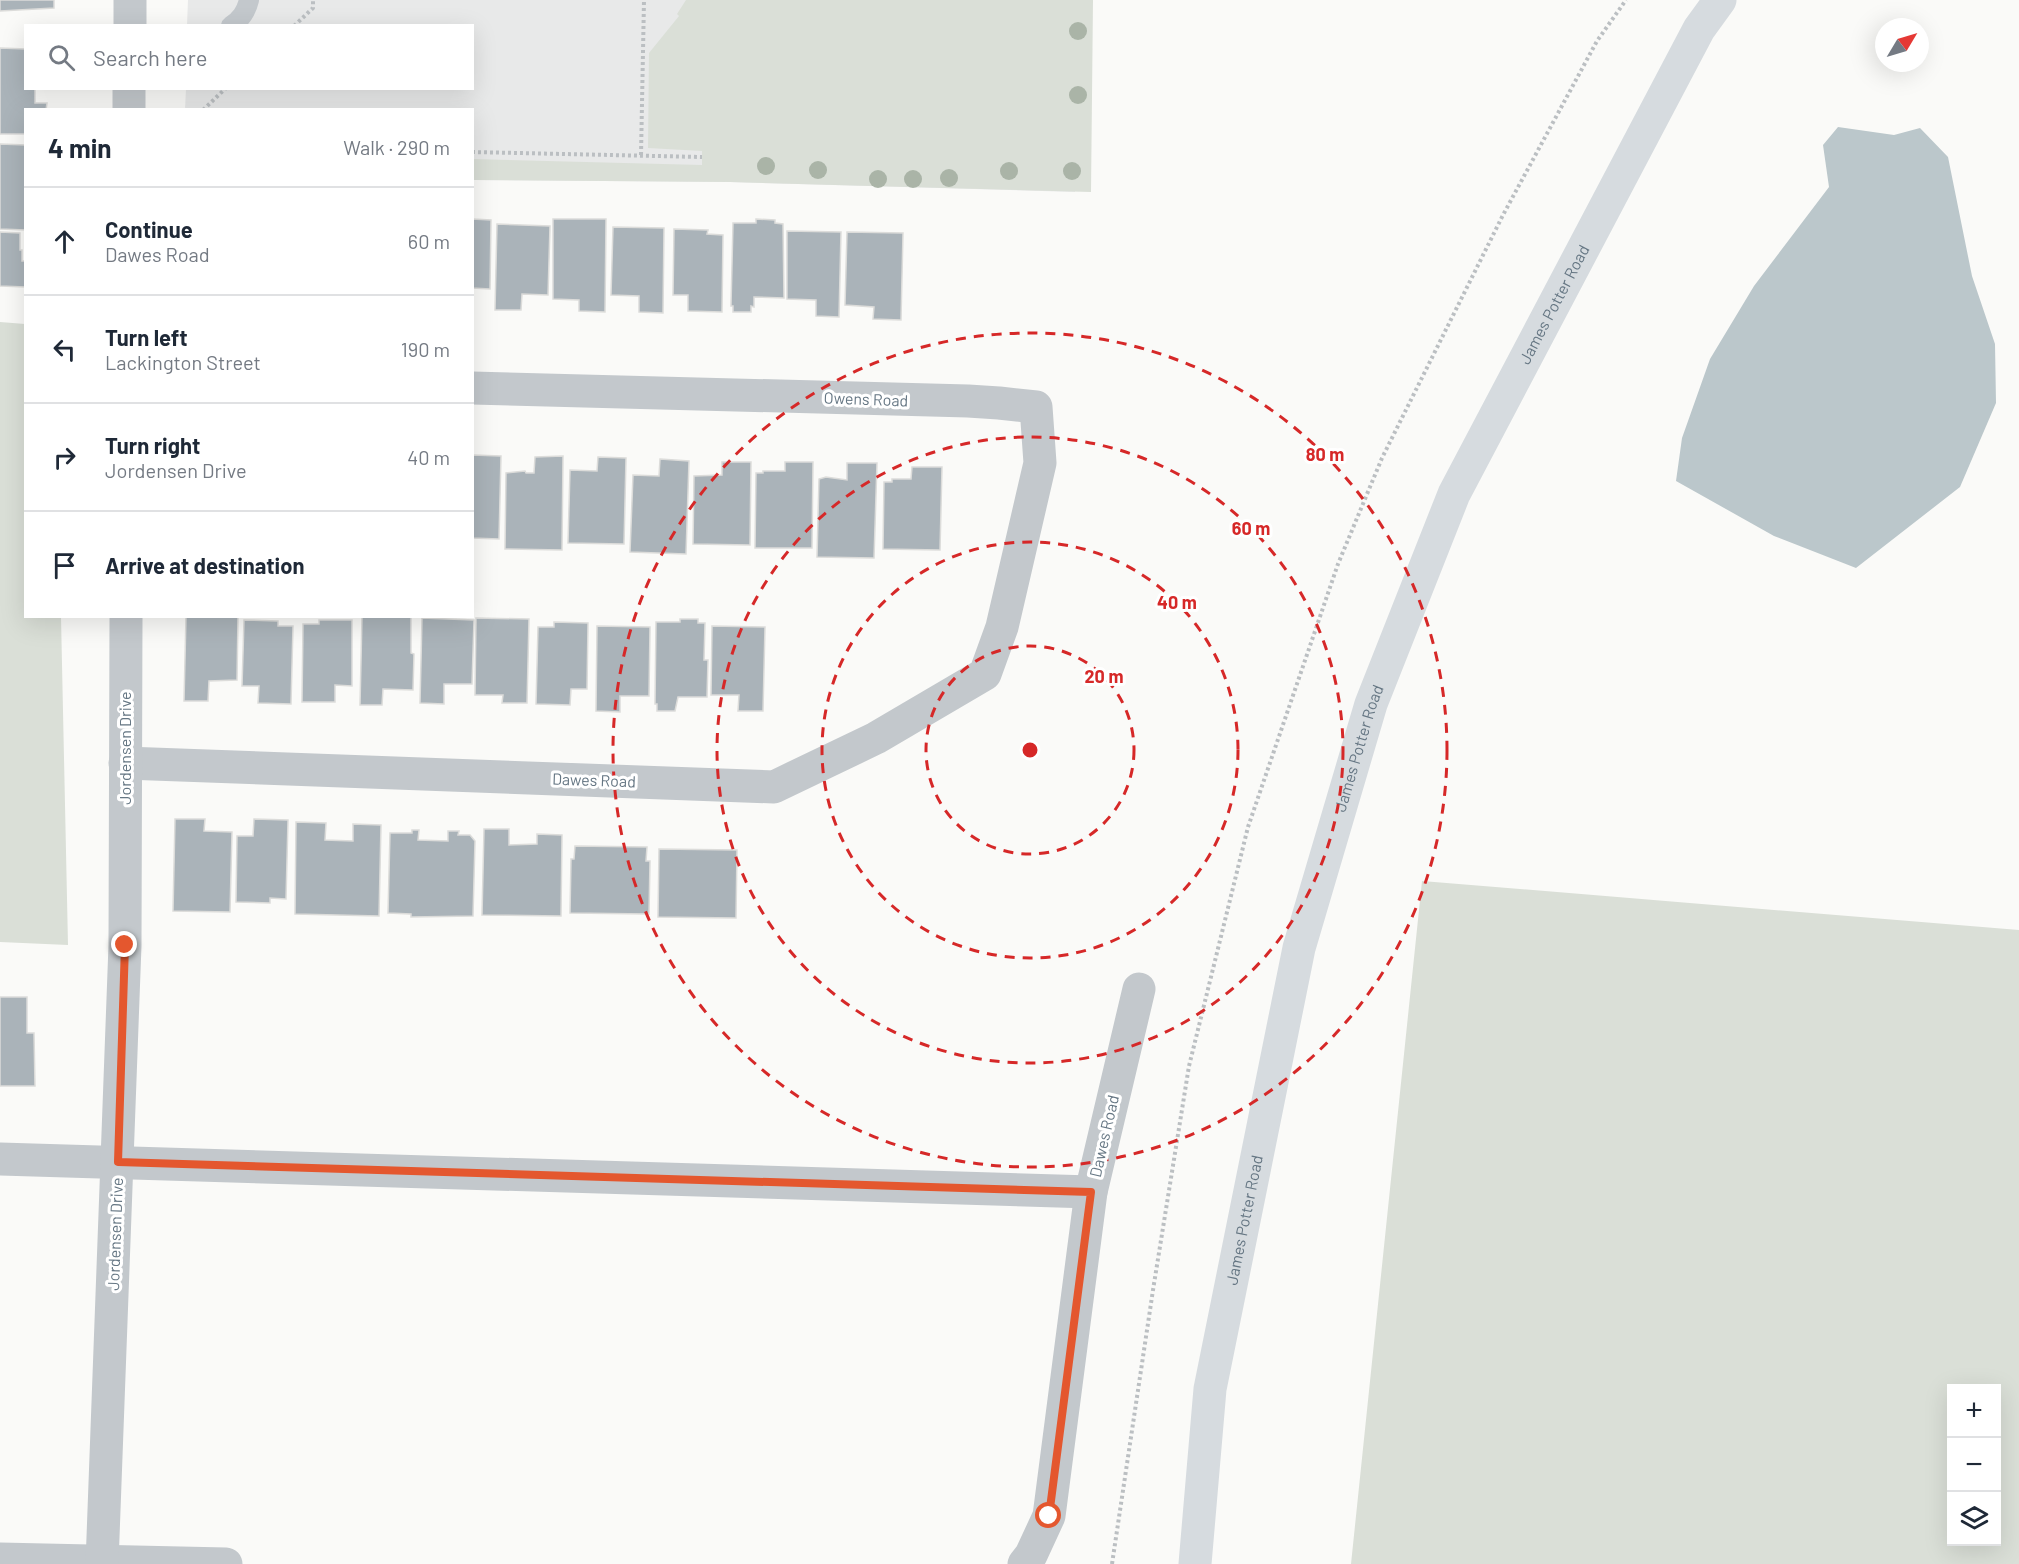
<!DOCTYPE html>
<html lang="en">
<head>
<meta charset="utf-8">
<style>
  body { margin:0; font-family:Barlow,sans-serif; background:#f2f2f3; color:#1f2937 }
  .controls { position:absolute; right:18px; bottom:18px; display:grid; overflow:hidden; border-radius:0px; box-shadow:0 6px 24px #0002 }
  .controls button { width:54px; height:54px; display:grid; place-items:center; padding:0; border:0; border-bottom:2px solid #e0e1e3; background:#fff; color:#1f2937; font:30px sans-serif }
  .compass { position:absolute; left:1875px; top:18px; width:54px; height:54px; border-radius:50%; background:#fff; box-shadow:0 6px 24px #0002; rotate:52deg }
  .stop { position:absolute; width:18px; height:18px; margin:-14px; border:4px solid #e4572e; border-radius:50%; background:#fff }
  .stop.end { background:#e4572e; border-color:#fff; box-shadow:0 2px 6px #0008 }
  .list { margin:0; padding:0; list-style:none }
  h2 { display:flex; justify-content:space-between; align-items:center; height:78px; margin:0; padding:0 24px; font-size:26px }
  h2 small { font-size:20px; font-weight:400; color:#747a83 }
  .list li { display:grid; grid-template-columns:39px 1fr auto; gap:18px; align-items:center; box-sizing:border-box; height:108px; padding:0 24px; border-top:2px solid #e0e1e3 }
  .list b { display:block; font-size:22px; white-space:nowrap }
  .list p { margin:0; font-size:20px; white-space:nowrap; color:#747a83 }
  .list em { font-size:20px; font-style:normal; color:#747a83 }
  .icon { flex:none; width:33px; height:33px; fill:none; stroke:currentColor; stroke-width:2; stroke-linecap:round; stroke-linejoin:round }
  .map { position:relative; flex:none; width:2019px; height:1564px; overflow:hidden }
  .search { position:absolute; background:#fff; box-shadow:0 6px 24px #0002; left:24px; top:24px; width:450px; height:66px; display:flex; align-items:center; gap:15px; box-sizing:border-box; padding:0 21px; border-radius:0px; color:#747a83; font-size:22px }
  .panel { position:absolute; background:#fff; box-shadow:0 6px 24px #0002; left:24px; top:108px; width:450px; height:510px; border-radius:0px }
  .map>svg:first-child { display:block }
  .built { fill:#e8e9e9 }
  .green { fill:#dadfd7; fill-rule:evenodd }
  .water { fill:#bbc7cb }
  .building { fill:#aab3b9; stroke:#dcdcda; stroke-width:1.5 }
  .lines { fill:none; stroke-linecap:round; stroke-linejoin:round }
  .path { stroke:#bbbfc2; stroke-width:4; stroke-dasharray:3 3; stroke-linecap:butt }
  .lane { stroke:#c3c8cc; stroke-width:20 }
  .street { stroke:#c3c8cc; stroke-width:33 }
  .secondary { stroke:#d6dbdf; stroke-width:33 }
  .tree { fill:#aab4a7 }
  .route { stroke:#e4572e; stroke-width:8 }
  .ring { fill:none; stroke:#d62828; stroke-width:3; stroke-dasharray:10 8 }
  .labels { text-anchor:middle; stroke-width:6; stroke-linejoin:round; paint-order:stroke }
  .street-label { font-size:16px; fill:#657683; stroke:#fff }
  .centre { fill:#d62828; stroke:#fff; stroke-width:3 }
  .ring-label { font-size:18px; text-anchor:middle; font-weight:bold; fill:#d62828; stroke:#fff; stroke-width:6; stroke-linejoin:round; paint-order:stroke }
</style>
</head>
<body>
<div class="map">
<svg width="2019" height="1564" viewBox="0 0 2019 1564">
  <rect width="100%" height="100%" fill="#fafaf8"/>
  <!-- built -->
  <path class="built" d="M188,0H1093L1075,192L730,182L473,180L472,110H185L186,89L472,88V26L187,25Z"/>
  <!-- green -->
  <g class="green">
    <path d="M686,0H1093L1091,192L730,182L473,180V159L702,165V151L648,148L649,53L679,16L677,14Z"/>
    <path d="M0,322L25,324L26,616L61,617L68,945L0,942Z"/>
    <path d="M1422,881L2019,930V1564H1351ZM1996,1388V1542H1952V1388Z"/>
  </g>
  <!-- water -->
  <path class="water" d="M1838,127L1894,135L1920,128L1948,157L1972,276L1995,344L1996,403L1960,487L1856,568L1774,536L1676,481L1682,438L1710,359L1754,286L1829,187L1823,145Z"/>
  <!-- building -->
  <g class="building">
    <path d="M0,0H54V8L0,11Z"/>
    <path d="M0,48L26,49V88H35V103H47L46,110H26V134H0Z"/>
    <path d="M0,144L26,145V230L0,229Z"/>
    <path d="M472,219L491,220L490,289L472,288Z"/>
    <path d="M553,219H606L605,312L579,311V300L553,299Z"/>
    <path d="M756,219L775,220V223L783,224L784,298L754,297V307L751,306V312H733V306H731L733,223H756Z"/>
    <path d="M497,224L550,226L548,295L522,294L521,310H495Z"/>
    <path d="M613,227L664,228L663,313L639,312V296L611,295Z"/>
    <path d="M674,229L708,230L707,234L723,235L722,312L688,311V295H673Z"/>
    <path d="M787,231L841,232L839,317L816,316V300L787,299Z"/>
    <path d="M0,232L20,233V250H22V261H26V287L0,286Z"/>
    <path d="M847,232L903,233L901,320L873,319L874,307L845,305Z"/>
    <path d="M472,455L501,456L499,539L472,538Z"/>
    <path d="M563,456L562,550L505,549L506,473L525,471L526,473H534L535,457Z"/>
    <path d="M598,457L626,458L624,544L568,543L570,470L597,471Z"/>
    <path d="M660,459L689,461L686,554L630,552L633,475L659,476Z"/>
    <path d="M722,462H751L750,545L693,544L694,476L722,475Z"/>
    <path d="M785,462H813L812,548H755L756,473H763V471H785Z"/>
    <path d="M847,463H877L874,558L817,557L819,479L826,477L847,480Z"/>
    <path d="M912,467H942L940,550L883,549L884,482H892V479H911Z"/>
    <path d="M186,616H238L237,680L209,681L208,701H184Z"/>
    <path d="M362,616L411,617V653L414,654L413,690L383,689L382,705H360Z"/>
    <path d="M422,618L474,620L472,684H444V704L420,703Z"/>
    <path d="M476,618L529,619L527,703H502L503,695H475Z"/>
    <path d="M680,619H698V623H705L704,660H708L707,697H678L675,711H657V704H655L656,622H680Z"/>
    <path d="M244,620L278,621V626H293L291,704L258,703L259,686H242Z"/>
    <path d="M319,620H352V686L335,685V702H302L303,624H319Z"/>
    <path d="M554,622L588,623L587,689H571L570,705L536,704L538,627H554Z"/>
    <path d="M597,626L650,627L649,696H620V712L596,711Z"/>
    <path d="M712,626L765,627L763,711H738L739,695H711Z"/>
    <path d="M175,819H205L204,831L232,832L230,912L173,911Z"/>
    <path d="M254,819L288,820L286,899L270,898V903L236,902L237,836H253Z"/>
    <path d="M296,822L326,823L325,840L353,841V824L381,825L379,916L295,914Z"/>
    <path d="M484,829H509V845L537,844V834L562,835L561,916L482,915Z"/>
    <path d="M412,830H419L418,840L448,841V831H459L458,835H470L475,841L473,916L411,917V914L388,913L390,833H412Z"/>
    <path d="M575,846L647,847L646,861H650L649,914L570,913L571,859H574Z"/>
    <path d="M659,849L737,850L736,918L658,917Z"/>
    <path d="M0,997H27V1033H34L35,1086H0Z"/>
  </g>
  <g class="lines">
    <!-- path -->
    <g class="path">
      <path d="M294,26L313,8V0"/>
      <path d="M203,110L226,88"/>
      <path d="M472,152L702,157"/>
      <path d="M641,155L644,0"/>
      <path d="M1112,1564L1153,1290L1189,1066L1248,827L1338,564L1382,458L1503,215L1597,41L1626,0"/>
    </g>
    <!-- lane -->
    <path class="lane" d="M231,26C241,19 246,12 249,0"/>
    <!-- street -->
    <g class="street">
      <path d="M130,26V0"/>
      <path d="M129,110V88"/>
      <path d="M125,763L774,787L876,738L985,674L1002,627L1040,463L1036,407L999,403L968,401L472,388"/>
      <path d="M0,1159L1091,1192"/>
      <path d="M0,1559L226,1564"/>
      <path d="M102,1564L125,945L126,616"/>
      <path d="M1024,1564L1031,1555L1049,1516L1091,1192L1139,989"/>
    </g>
    <!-- secondary -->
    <path class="secondary" id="s1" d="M1195,1564L1210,1389L1299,948L1371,704L1454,494L1699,29L1720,0"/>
  </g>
  <!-- trees -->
  <g class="tree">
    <circle cx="1078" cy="31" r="9"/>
    <circle cx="1078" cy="95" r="9"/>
    <circle cx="766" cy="166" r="9"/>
    <circle cx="818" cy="170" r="9"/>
    <circle cx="1009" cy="171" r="9"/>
    <circle cx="1072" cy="171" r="9"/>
    <circle cx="949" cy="178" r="9"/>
    <circle cx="878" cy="179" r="9"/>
    <circle cx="913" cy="179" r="9"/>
  </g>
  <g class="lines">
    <!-- route -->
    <path class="route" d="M125,945L118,1162L1091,1192L1049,1516"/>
  </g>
  <!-- distance rings -->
  <g class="ring">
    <circle cx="1030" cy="750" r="104"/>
    <circle cx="1030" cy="750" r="208"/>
    <circle cx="1030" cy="750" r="313"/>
    <circle cx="1030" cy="750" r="417"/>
  </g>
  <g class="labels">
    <!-- street labels -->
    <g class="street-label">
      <text dy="6" stroke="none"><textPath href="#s1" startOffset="1320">James Potter Road</textPath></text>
      <text transform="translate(866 399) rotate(2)" y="6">Owens Road</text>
      <text transform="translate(125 748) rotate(-90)" y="6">Jordensen Drive</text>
      <text dy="6" stroke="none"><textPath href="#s1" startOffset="834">James Potter Road</textPath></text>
      <text transform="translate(594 780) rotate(2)" y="6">Dawes Road</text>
      <text transform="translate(1104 1136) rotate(-77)" y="6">Dawes Road</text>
      <text dy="6" stroke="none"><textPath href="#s1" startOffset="348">James Potter Road</textPath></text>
      <text transform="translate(115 1234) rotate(-88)" y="6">Jordensen Drive</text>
    </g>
  </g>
  <circle cx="1030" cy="750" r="9" class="centre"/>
  <g class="ring-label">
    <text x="1325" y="461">80 m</text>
    <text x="1251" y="535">60 m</text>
    <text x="1177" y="609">40 m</text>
    <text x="1104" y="683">20 m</text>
  </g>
</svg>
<div class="controls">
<button>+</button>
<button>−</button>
<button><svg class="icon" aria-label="layers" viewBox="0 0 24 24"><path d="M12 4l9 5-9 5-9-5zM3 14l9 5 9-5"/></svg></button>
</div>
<svg class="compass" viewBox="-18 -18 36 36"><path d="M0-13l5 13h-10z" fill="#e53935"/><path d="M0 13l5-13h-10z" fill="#747a83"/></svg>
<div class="stop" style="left:1049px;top:1516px"></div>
<div class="stop end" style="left:125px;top:945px"></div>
<div class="search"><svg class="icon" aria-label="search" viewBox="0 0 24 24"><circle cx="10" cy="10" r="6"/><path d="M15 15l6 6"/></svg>Search here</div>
<section class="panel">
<h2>4 min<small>Walk · 290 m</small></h2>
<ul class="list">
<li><svg class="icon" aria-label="ahead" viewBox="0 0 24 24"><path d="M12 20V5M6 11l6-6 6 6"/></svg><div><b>Continue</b><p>Dawes Road</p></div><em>60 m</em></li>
<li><svg class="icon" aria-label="left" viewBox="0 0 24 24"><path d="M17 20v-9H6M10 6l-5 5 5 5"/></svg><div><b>Turn left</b><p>Lackington Street</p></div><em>190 m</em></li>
<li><svg class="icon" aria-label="right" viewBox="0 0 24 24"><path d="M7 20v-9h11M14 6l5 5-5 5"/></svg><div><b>Turn right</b><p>Jordensen Drive</p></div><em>40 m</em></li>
<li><svg class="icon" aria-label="arrive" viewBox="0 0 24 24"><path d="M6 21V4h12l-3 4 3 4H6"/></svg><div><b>Arrive at destination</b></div></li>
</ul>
</section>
</div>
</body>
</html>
